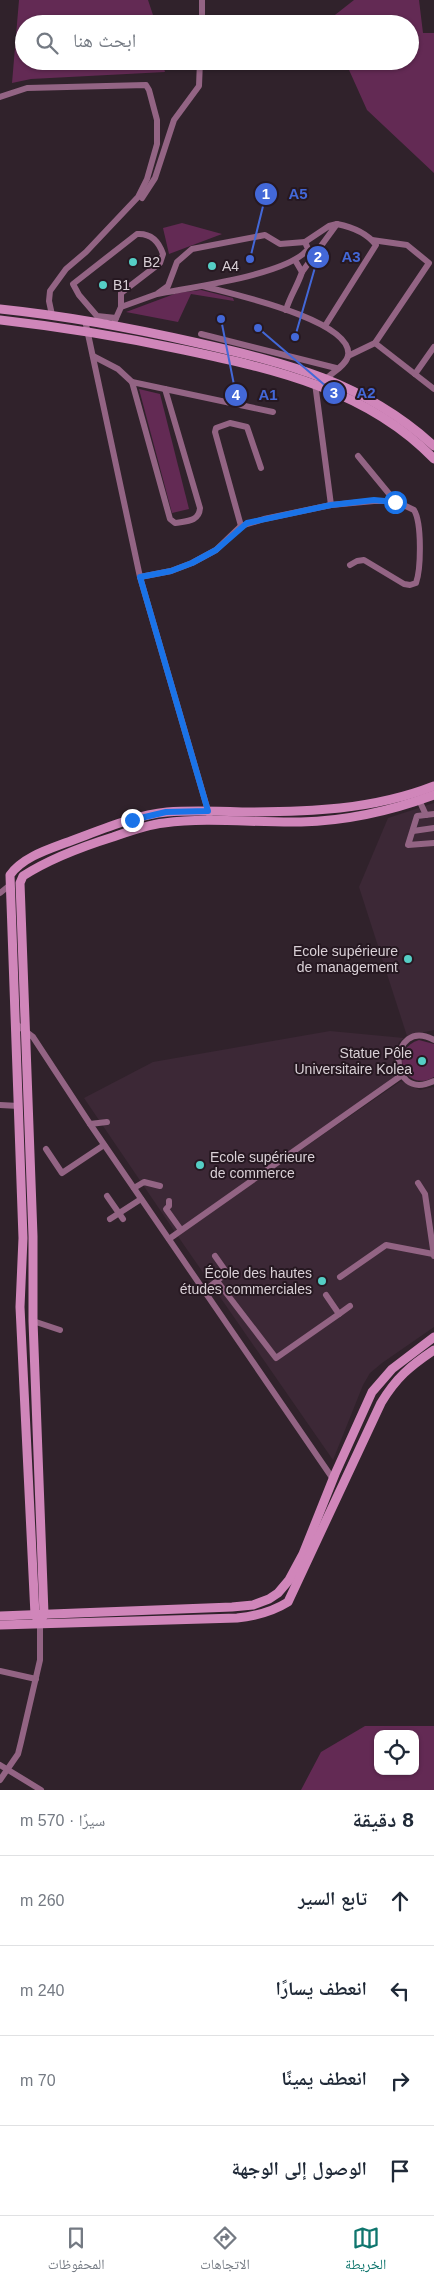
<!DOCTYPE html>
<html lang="ar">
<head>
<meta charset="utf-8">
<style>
  body { margin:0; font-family:Helvetica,"Noto Naskh Arabic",sans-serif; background:#f2f2f3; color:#1f2937; direction:rtl }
  .controls { position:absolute; right:15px; bottom:15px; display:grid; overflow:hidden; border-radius:10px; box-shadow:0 1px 4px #0004 }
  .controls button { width:45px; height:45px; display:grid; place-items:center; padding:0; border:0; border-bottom:1px solid #e0e1e3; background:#fff; color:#1f2937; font:25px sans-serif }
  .stop { position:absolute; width:15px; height:15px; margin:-11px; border:4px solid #1a73e8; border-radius:50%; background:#fff }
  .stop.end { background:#1a73e8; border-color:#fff; box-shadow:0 1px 5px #0008 }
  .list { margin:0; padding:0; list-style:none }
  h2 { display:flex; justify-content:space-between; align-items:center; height:65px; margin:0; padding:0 20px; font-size:21px }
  h2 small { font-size:16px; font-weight:400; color:#747a83 }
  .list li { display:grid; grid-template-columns:32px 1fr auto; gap:15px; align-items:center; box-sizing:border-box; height:90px; padding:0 20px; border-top:1px solid #e0e1e3 }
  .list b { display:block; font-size:19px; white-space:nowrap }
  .list em { font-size:16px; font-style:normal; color:#747a83 }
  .icon { flex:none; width:28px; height:28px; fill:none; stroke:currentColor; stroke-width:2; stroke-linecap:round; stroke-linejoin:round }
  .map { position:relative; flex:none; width:434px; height:1790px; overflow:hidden; direction:ltr }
  .search { position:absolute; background:#fff; box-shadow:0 1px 4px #0004; left:15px; right:15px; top:15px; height:55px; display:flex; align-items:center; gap:12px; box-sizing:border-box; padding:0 18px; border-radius:28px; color:#747a83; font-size:19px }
  .sheet { height:425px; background:#fff }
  nav { display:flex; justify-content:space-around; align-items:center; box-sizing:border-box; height:70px; border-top:1px solid #e0e1e3; background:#fff; font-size:14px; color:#747a83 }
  nav a { display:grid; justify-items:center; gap:2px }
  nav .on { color:#0f766e }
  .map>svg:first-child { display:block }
  .built { fill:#3c2836 }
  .green { fill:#632a54; fill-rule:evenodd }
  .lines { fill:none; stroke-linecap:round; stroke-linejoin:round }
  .street { stroke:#936484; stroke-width:6 }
  .secondary { stroke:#d086ba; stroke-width:9 }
  .route { stroke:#1a73e8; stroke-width:6 }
  .poi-dot { fill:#55cec5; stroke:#261821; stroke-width:2 }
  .labels { text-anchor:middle; stroke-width:4; stroke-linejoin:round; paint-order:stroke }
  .poi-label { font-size:14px; fill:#d9d0d6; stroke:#261821; text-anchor:start }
  .leader { fill:none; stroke:#4368d8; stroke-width:2 }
  .callout-dot { fill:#4368d8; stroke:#261821; stroke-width:2 }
  .mark-label { font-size:15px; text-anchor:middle; font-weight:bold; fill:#fff }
  .callout-label { font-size:15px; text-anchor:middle; font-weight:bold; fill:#4368d8; stroke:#261821; stroke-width:4; stroke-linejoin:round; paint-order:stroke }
</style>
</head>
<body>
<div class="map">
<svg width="434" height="1790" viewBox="0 0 434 1790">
  <rect width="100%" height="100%" fill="#30222b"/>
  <!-- built -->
  <g class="built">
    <path d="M434,803V1030L407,1036L359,887L388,818Z"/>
    <path d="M330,1031L404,1038L399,1042L393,1056L394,1070L397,1076L175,1232L84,1098L153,1062Z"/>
    <path d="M401,1081L420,1090L433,1087L434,1088V1327L382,1363L370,1373L363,1385L333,1460L177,1235Z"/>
  </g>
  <!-- green -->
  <g class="green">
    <path d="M19,0H148L156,24H24V61H162L165,72L31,79L12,83Z"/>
    <path d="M354,0H419L423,33H434V173L367,110L345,61H410V24H327L326,22Z"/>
    <path d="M182,223L222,234L169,254L163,228Z"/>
    <path d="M201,290L233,298L234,301L191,294L178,322L126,312L177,293Z"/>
    <path d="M139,389L160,394L189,509L172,513Z"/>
    <path d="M419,1040L434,1044V1077C405,1094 387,1050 419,1040Z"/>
    <path d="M365,1726H434V1790H301L321,1752ZM378,1734H415V1771H378Z"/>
  </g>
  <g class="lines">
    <!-- street -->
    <g class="street">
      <path d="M202,24V0"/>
      <path d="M0,97L27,88L146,85L149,90L157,120V144L147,179L138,197L86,252L66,269L50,291L49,301L52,315"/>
      <path d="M142,198L155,178L174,120L199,86L200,61"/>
      <path d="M302,272L337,224L329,226L305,242"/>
      <path d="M203,286C228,293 355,320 348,356C346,365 333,372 327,378"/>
      <path d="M286,310C290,296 298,285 302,272L295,260"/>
      <path d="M116,318L97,316L79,295L73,284L137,234C151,233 159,242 163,254L160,263L121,293V307"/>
      <path d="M85,320L140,577L211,821"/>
      <path d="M113,325L121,307L157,294L168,286L177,262L192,249L265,235L280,244L305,242L308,249C288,275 191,287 157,294"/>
      <path d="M325,326L376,245C367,233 352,227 337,224"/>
      <path d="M201,334L336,368"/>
      <path d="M375,343L434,389"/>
      <path d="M93,356L118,369L132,382L273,412"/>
      <path d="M348,356L375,343L429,263L407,245L372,240"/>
      <path d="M415,374L434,347"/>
      <path d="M132,382L170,519L175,523C186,521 199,522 200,508L165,389"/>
      <path d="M315,383L331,505"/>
      <path d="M358,456L395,501"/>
      <path d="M241,526L215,432L216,428L230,423L247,427L261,468"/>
      <path d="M140,577L171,571L192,563L216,550L241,526L264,519L331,505L374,501H395L414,510C422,523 421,569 416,583L410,585L404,584L364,560L357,561L350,565"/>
      <path d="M419,800L426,815"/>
      <path d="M434,814L417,816L408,845L434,843"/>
      <path d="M413,831L434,828"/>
      <path d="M0,893L10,885"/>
      <path d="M16,1024L33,1037L90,1124L333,1479"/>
      <path d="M434,1040C389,1015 385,1104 434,1081"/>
      <path d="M0,1105L19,1106"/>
      <path d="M90,1124L107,1122"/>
      <path d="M46,1149L62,1173L104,1145"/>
      <path d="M418,1183L425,1194L434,1256"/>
      <path d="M134,1188L144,1182L160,1186"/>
      <path d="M107,1196L123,1219"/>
      <path d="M169,1201V1206L166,1209L181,1230"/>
      <path d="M110,1219L141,1199"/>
      <path d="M169,1239L402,1075"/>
      <path d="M340,1277L386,1245L433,1254"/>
      <path d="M217,1281L276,1358L339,1314"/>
      <path d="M204,1291L227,1273L215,1256"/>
      <path d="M326,1295L339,1314L350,1306"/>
      <path d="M33,1321L60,1330"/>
      <path d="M0,1671L36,1679"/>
      <path d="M0,1765L41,1790"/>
      <path d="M0,1780L18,1754L21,1742L40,1660V1623"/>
    </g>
    <!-- secondary -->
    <g class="secondary">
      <path d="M0,309C67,316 132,328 198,343C287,363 364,382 434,446"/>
      <path d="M0,320C62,327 123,337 184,350C274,369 368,390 434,459"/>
      <path d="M0,1616L232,1607L253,1605L269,1599L278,1593L289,1580L303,1554L335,1474L372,1392L392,1369L434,1337"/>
      <path d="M40,1623L35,1615L20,1307L23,1238L10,875C22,858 46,850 65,843C96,832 134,815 167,812C192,810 217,811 243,812C308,812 373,810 434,786"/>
      <path d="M40,1623L44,1614L33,1321V1236L20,883L23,876C51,858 81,847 113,837C130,831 146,825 164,823C209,817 255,823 301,822C347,821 391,811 434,795"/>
      <path d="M0,1625L237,1618C257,1616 272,1612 288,1602L381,1403C396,1378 410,1366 434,1350"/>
    </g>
  </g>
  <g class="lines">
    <!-- route -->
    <path class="route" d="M132,820L166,812L208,811L140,577L171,571L192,563L216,550L247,523L331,505L374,500L395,502"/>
  </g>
  <!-- markers -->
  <g class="poi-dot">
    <circle cx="133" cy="262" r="5"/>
    <circle cx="212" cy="266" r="5"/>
    <circle cx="103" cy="285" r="5"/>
    <circle cx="408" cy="959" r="5"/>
    <circle cx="422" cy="1061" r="5"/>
    <circle cx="200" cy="1165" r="5"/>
    <circle cx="322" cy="1281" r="5"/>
  </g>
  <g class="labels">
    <!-- poi labels -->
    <g class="poi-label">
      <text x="143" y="267">B2</text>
      <text x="222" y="271">A4</text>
      <text x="113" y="290">B1</text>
      <text x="398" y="956" text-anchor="end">Ecole supérieure<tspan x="398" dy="16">de management</tspan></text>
      <text x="412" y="1058" text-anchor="end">Statue Pôle<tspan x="412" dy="16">Universitaire Kolea</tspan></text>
      <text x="210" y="1162">Ecole supérieure<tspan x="210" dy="16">de commerce</tspan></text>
      <text x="312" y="1278" text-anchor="end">École des hautes<tspan x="312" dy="16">études commerciales</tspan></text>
    </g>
  </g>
  <!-- callouts -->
  <path class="leader" d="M250 259L266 194M295 337L318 257M258 328L334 393M221 319L236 395"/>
  <g class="callout-dot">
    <circle cx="250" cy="259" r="5"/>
    <circle cx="295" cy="337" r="5"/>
    <circle cx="258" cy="328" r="5"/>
    <circle cx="221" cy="319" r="5"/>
    <circle cx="266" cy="194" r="12"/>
    <circle cx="318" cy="257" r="12"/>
    <circle cx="334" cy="393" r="12"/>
    <circle cx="236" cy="395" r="12"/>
  </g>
  <g class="mark-label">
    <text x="266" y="199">1</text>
    <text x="318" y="262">2</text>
    <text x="334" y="398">3</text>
    <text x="236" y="400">4</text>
  </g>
  <g class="callout-label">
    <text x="298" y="199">A5</text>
    <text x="351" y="262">A3</text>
    <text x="366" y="398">A2</text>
    <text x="268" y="400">A1</text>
  </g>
</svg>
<div class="controls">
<button><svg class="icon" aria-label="locate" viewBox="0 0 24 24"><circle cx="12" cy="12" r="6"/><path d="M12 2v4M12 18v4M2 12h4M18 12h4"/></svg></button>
</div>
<div class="stop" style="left:395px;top:502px"></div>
<div class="stop end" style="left:132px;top:820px"></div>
<div class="search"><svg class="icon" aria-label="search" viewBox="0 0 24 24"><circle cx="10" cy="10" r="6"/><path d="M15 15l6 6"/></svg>ابحث هنا</div>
</div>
<section class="sheet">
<h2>8 دقيقة<small>سيرًا · 570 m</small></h2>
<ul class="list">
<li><svg class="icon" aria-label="ahead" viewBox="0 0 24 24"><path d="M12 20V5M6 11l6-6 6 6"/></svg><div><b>تابع السير</b></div><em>260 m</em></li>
<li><svg class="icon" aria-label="left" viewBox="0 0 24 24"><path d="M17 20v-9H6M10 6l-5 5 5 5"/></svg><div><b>انعطف يسارًا</b></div><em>240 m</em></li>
<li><svg class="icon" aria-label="right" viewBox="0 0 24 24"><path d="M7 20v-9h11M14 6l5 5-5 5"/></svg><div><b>انعطف يمينًا</b></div><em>70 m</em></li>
<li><svg class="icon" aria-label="arrive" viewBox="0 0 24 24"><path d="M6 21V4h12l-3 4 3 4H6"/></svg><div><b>الوصول إلى الوجهة</b></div></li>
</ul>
</section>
<nav>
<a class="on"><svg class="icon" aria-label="map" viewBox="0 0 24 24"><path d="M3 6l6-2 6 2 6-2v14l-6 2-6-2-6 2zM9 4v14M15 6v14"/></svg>الخريطة</a>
<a><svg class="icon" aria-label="directions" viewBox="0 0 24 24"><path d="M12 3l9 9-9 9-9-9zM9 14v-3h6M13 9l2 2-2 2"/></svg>الاتجاهات</a>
<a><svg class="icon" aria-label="saved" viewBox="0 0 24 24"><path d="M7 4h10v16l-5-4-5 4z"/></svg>المحفوظات</a>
</nav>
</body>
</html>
